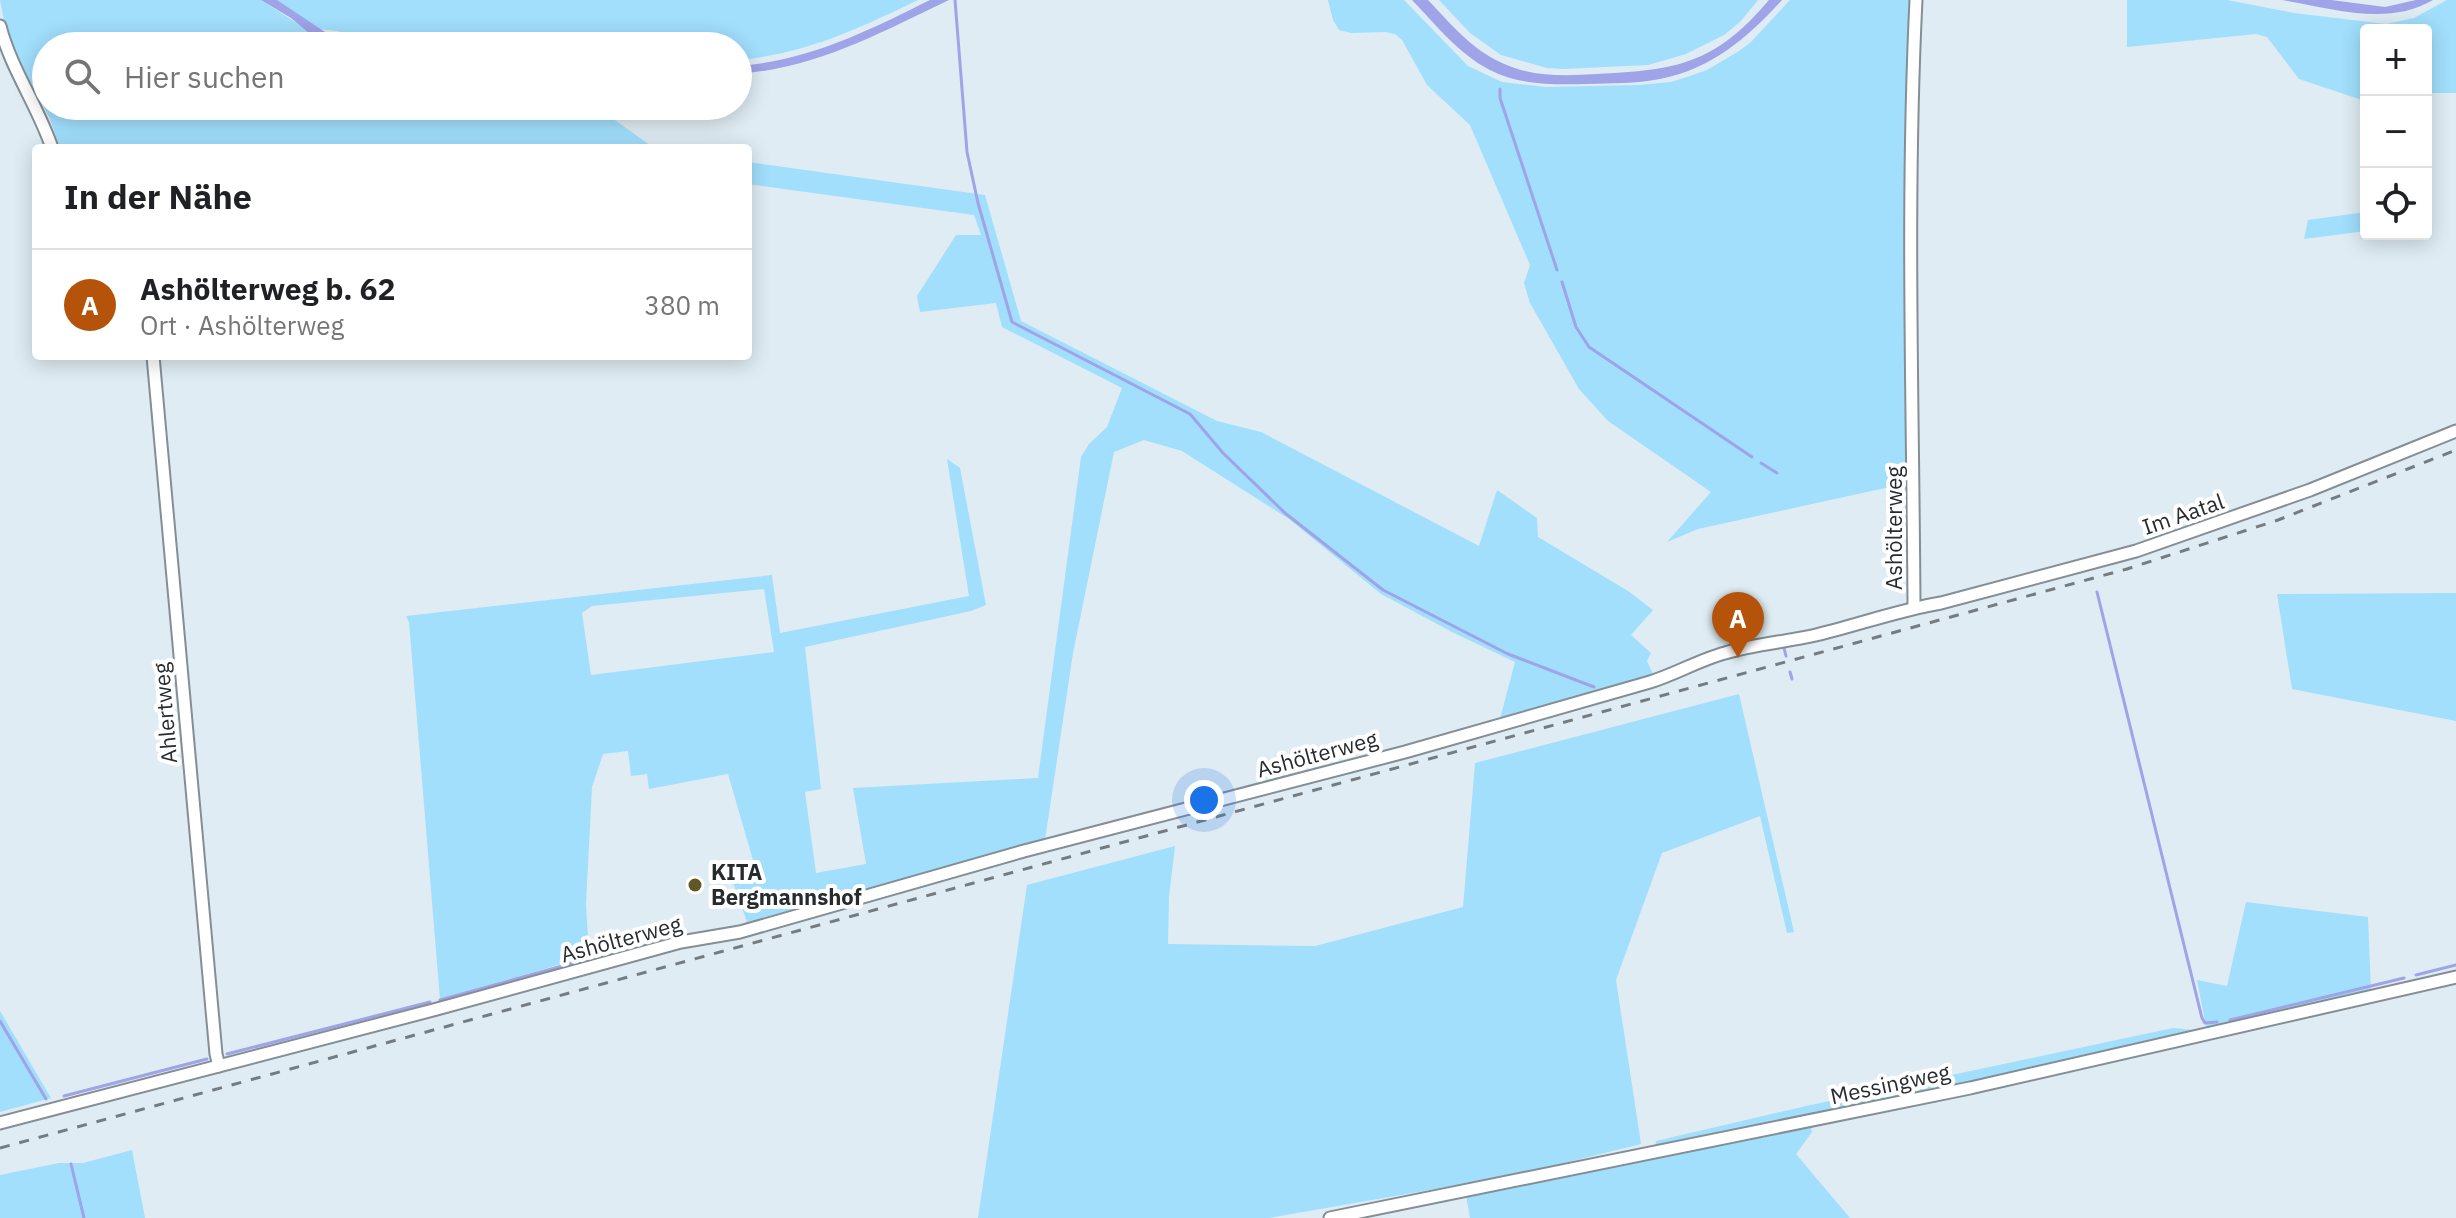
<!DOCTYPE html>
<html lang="de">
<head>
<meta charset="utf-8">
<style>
  body { margin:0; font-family:"IBM Plex Sans",sans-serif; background:#f6f6f6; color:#202124 }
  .controls { position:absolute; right:24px; top:24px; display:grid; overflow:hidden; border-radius:8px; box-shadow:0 4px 20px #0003 }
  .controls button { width:72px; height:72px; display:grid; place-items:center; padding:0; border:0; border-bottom:2px solid #e0e0e0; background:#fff; color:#202124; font:40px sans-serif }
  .you { position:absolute; left:1204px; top:800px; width:28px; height:28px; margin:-20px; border:6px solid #fff; border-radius:50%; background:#1a73e8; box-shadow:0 0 0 12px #1a73e833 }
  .badge { display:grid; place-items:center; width:52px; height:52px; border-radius:50%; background:#b45309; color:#fff; font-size:26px; font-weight:700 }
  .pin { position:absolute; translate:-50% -66px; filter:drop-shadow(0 2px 4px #0008) }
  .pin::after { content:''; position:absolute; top:42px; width:28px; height:24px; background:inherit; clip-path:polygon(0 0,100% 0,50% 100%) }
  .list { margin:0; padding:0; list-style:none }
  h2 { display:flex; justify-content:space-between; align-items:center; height:104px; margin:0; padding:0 32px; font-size:34px }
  h2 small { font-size:26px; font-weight:400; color:#757577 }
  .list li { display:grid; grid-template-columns:52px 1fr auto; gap:24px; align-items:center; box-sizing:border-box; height:112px; padding:0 32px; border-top:2px solid #e0e0e0 }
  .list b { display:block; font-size:30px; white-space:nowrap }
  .list p { margin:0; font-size:26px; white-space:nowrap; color:#757577 }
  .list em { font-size:26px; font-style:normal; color:#757577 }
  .icon { flex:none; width:44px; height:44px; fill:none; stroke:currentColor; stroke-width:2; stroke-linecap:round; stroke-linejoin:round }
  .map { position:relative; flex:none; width:2456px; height:1218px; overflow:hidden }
  .search { position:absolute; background:#fff; box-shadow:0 4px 20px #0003; left:32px; top:32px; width:720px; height:88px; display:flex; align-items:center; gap:20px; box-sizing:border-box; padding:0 28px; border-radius:44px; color:#757577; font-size:30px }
  .panel { position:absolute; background:#fff; box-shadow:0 4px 20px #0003; left:32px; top:144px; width:720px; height:216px; border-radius:8px }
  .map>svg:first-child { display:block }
  .green { fill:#a1dffd; fill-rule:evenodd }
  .water { fill:#9fa3e8 }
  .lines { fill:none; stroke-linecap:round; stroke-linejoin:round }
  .stream { stroke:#9fa3e8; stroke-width:3 }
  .minor-casing { stroke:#838f95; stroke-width:15 }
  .minor { stroke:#fff; stroke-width:11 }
  .rail { stroke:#747c81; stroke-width:3; stroke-dasharray:10 10; stroke-linecap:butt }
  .poi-dot { fill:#615724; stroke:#fff; stroke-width:3 }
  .labels { text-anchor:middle; stroke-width:8; stroke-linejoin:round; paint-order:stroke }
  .street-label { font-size:22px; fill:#262b2e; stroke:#fff }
  .poi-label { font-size:22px; font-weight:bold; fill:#262b2e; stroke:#fff; text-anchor:start }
</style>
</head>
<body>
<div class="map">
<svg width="2456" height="1218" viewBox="0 0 2456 1218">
  <rect width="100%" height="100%" fill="#dfecf3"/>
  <!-- green -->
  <g class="green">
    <path d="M0,0H261L329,44L341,46H213L207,36L189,35L190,46H46V106H580L598,108L654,148H60L50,119L7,36Z"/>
    <path d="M277,0H918C858,29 805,54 738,60V46H400L337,31L318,29Z"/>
    <path d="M1328,0H1404L1468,66L1502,82L1546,87L1639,85L1671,82L1690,76L1707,70L1739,51L1751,42L1790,0H1911L1905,115L1908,483L1698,529L1667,542L1711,492L1608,421L1579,389L1530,303L1524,283L1530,265L1470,125L1427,85L1402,40L1395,34L1385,32L1351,33L1339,30L1333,20Z"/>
    <path d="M1439,0H1758L1740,22L1724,35L1686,54L1648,65L1563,69L1547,68L1501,55L1470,33Z"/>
    <path d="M2127,0H2227L2294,13L2386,24L2414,18L2447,0H2456V93H2426V30H2366V100H2362L2299,79L2267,37L2256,34L2127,47Z"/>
    <path d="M748,162L985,195L1021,321L1217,421L1261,432L1479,546L1497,490L1537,518L1538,537L1628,591L1653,610L1631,635L1651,653L1647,661L1654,676L1500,719L1515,662L1452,632L1381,594L1289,519L1182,451L1144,440L1114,452L1073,653L1045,840L747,922L728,868L753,860L728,774L649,789L647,774L631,776L628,751L603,754L592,787L586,904L589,956L440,999L409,622L406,616L772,575L780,633L969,596L947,459L960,468L986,605L971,611L805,647L821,789L805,792L816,873L866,864L853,788L1038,778L1081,457L1089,444L1107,427L1122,388L1002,327L996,303L920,312L917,296L956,235H981L974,215L748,184ZM764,589L774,652L591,675L582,613L592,606Z"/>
    <path d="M2366,212V231L2304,239L2308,220Z"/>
    <path d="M2456,593V721L2292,689L2277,594Z"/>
    <path d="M1739,694L1794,932L1787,933L1760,816L1662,853L1616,980L1641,1144L1548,1167L1550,1180L1654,1159L1656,1141L1806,1106L2173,1028L2195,1030L1809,1118L1812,1132L1796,1154L1850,1218H1470L1464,1184L1269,1218H978L1027,885L1175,846L1169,897L1168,944L1315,946L1463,907L1475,763Z"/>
    <path d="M2246,902L2368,917L2371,993L2207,1031L2197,980L2227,986Z"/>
    <path d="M0,1011L51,1098L0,1112Z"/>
    <path d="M132,1150L145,1218H0V1175L59,1163H83Z"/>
  </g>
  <!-- water -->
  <g class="water">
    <path d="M261,0H277L325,32L382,46L329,44L315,38L291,18Z"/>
    <path d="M930,0H949C877,34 820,67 738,74V66C808,61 868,31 930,0Z"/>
    <path d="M1412,0H1428C1451,24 1471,49 1502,63C1532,77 1564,76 1597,74C1677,70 1715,64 1769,0H1782C1747,38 1713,68 1660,79C1636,84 1611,83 1586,84C1554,85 1519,85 1490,70C1459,54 1436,25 1412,0Z"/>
    <path d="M2282,0H2331L2385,7L2416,0H2433C2387,27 2332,8 2282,0Z"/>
  </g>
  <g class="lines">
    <!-- stream -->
    <g class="stream">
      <path d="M955,0L967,152L978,203L1012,322L1190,414L1223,453L1285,513L1383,590L1508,654L1594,687"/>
      <path d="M1500,89V98L1557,270"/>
      <path d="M1562,282L1576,327L1589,347L1752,457"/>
      <path d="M1761,463L1777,473"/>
      <path d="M2097,592L2202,1018L2205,1023L2217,1022"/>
      <path d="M1784,648L1786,656"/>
      <path d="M1790,672L1792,679"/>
      <path d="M2416,975L2456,965"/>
      <path d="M440,1000L584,960"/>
      <path d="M2230,1020L2404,978"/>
      <path d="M0,1021L46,1099"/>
      <path d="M227,1054L430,1002"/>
      <path d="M64,1096L207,1059"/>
      <path d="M71,1164L84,1218"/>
    </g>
    <defs>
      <g id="minor">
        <path d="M0,26C11,69 38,106 52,148"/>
        <path d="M153,356L216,1054L219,1066"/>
        <path d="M1914,607C1913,405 1906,202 1916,0"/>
        <path d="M0,1123L437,1009L681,942L740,932L1024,851L1405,752L1650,682C1676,674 1699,660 1725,653C1754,644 1786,642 1816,635C1858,625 1899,610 1941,603L2136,551L2310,490L2456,431"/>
        <path d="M1330,1218L1970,1088L2456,977"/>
      </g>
    </defs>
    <!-- minor casing -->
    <use href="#minor" class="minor-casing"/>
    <!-- minor -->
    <use href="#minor" class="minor"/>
    <!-- rail -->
    <path class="rail" d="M0,1148L2127,569L2278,520L2456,450"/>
  </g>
  <!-- markers -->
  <circle class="poi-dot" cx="695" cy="885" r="8"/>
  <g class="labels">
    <!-- street labels -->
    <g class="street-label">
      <text transform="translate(2183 514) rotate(-19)" y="8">Im Aatal</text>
      <text transform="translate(1894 528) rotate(-90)" y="8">Ashölterweg</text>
      <text transform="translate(165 713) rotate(-95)" y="8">Ahlertweg</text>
      <text transform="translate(1317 754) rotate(-15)" y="8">Ashölterweg</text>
      <text transform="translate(621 939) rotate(-15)" y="8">Ashölterweg</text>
      <text transform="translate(1890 1084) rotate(-12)" y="8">Messingweg</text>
    </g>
    <!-- poi labels -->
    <g class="poi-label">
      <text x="711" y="880">KITA<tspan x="711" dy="25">Bergmannshof</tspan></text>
    </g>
  </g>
</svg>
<div class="controls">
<button>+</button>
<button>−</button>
<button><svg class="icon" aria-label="locate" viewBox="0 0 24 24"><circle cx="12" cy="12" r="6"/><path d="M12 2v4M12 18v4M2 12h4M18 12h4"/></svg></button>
</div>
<div class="you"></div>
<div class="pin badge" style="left:1738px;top:658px">A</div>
<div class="search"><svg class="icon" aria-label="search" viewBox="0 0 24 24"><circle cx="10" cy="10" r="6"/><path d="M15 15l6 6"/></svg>Hier suchen</div>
<section class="panel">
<h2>In der Nähe<small></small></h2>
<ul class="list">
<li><span class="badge">A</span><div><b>Ashölterweg b. 62</b><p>Ort · Ashölterweg</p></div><em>380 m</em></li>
</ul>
</section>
</div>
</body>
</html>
